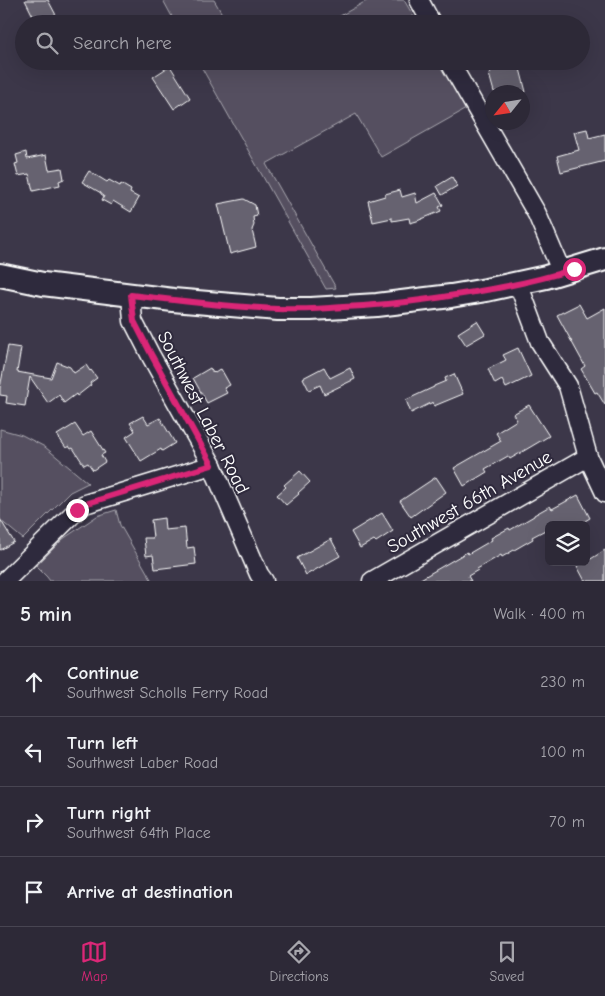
<!DOCTYPE html>
<html lang="en">
<head>
<meta charset="utf-8">
<style>
  body { margin:0; font-family:"Comic Neue",sans-serif; background:#35313f; color:#f1f3f6 }
  .controls { position:absolute; right:15px; bottom:15px; display:grid; overflow:hidden; border-radius:8px; box-shadow:0 5px 20px #0002 }
  .controls button { width:45px; height:45px; display:grid; place-items:center; padding:0; border:0; border-bottom:1px solid #484552; background:#2d2937; color:#f1f3f6; font:25px sans-serif }
  .compass { position:absolute; left:485px; top:85px; width:45px; height:45px; border-radius:50%; background:#2d2937; box-shadow:0 5px 20px #0002; rotate:240deg }
  .stop { position:absolute; width:15px; height:15px; margin:-11px; border:4px solid #db2777; border-radius:50%; background:#fff }
  .stop.end { background:#db2777; border-color:#fff; box-shadow:0 1px 5px #0008 }
  .list { margin:0; padding:0; list-style:none }
  h2 { display:flex; justify-content:space-between; align-items:center; height:65px; margin:0; padding:0 20px; font-size:21px }
  h2 small { font-size:16px; font-weight:400; color:#a7a6ad }
  .list li { display:grid; grid-template-columns:32px 1fr auto; gap:15px; align-items:center; box-sizing:border-box; height:70px; padding:0 20px; border-top:1px solid #484552 }
  .list b { display:block; font-size:19px; white-space:nowrap }
  .list p { margin:0; font-size:16px; white-space:nowrap; color:#a7a6ad }
  .list em { font-size:16px; font-style:normal; color:#a7a6ad }
  .icon { flex:none; width:28px; height:28px; fill:none; stroke:currentColor; stroke-width:2; stroke-linecap:round; stroke-linejoin:round }
  .map { position:relative; flex:none; width:605px; height:581px; overflow:hidden }
  .search { position:absolute; background:#2d2937; box-shadow:0 5px 20px #0002; left:15px; right:15px; top:15px; height:55px; display:flex; align-items:center; gap:12px; box-sizing:border-box; padding:0 18px; border-radius:28px; color:#a7a6ad; font-size:19px }
  .sheet { height:345px; background:#2d2937 }
  nav { display:flex; justify-content:space-around; align-items:center; box-sizing:border-box; height:70px; border-top:1px solid #484552; background:#2d2937; font-size:14px; color:#a7a6ad }
  nav a { display:grid; justify-items:center; gap:2px }
  nav .on { color:#db2777 }
  .map>svg:first-child { display:block }
  .green { fill:#555060; stroke:#aaa8b0 }
  .building { fill:#666270; stroke:#fff }
  .lines { fill:none; stroke-linecap:round; stroke-linejoin:round }
  .minor-casing { stroke:#fff; stroke-width:21 }
  .major-casing { stroke:#fff; stroke-width:26 }
  .minor { stroke:#2f2a3d; stroke-width:18 }
  .major { stroke:#2f2a3d; stroke-width:22 }
  .route { stroke:#db2777; stroke-width:6 }
  .labels { text-anchor:middle; stroke-width:4; stroke-linejoin:round; paint-order:stroke }
  .street-label { font-size:19px; fill:#fff; stroke:#2f2a3d }
</style>
</head>
<body>
<div class="map">
<svg width="605" height="581" viewBox="0 0 605 581">
  <rect width="100%" height="100%" fill="#3c3749"/>
  <filter id="ink" filterUnits="userSpaceOnUse"><feTurbulence type="fractalNoise" baseFrequency=".02" numOctaves="2"/><feDisplacementMap in="SourceGraphic" scale="10" xChannelSelector="R" yChannelSelector="G"/><feConvolveMatrix kernelMatrix="1 2 1 2 8 2 1 2 1" color-interpolation-filters="sRGB"/></filter>
  <g filter="url(#ink)">
    <!-- green -->
    <g class="green">
      <path d="M163,0H214L228,24H176Z"/>
      <path d="M368,0H404L418,24H326Z"/>
      <path d="M198,61H249L252,66L260,61H439L466,109L381,157L356,114L266,164L336,288L326,289Z"/>
      <path d="M0,429L22,435L45,447L88,483L70,492L23,539L0,520Z"/>
      <path d="M116,510L120,525L152,581H50L47,577L36,566L63,539L97,516Z"/>
    </g>
    <!-- building -->
    <g class="building">
      <path d="M25,0H48L57,17L43,24H37Z"/>
      <path d="M488,61H518L526,92H494L489,74L491,73Z"/>
      <path d="M170,66L190,98L174,109L153,77Z"/>
      <path d="M587,129L589,138L605,134V161L561,172L557,156L579,150L574,132Z"/>
      <path d="M26,152L27,159L46,155L49,170L62,168L64,179L59,181L60,185L33,191L29,174L18,176L15,164L18,163L16,155Z"/>
      <path d="M89,171L107,182L109,180L120,186L121,184L131,190L130,193L139,198L131,212L113,201L111,205L102,200L104,196L101,194V193L82,182Z"/>
      <path d="M452,177L457,186L442,195L437,186Z"/>
      <path d="M400,190L402,197L415,193L417,203L436,193L443,205L439,207L441,211L417,221L410,223L409,218L392,221V218L373,222L368,201L385,196V194Z"/>
      <path d="M244,199L255,205L257,216L253,217L254,225L252,230L256,247L230,254L218,204Z"/>
      <path d="M579,304L587,318L605,308V405L597,392L595,393L581,369L585,366L557,315Z"/>
      <path d="M477,321L485,334L466,345L458,333Z"/>
      <path d="M8,346L21,348L17,372L51,378L57,362L70,367L74,373L86,365L90,371L91,370L97,378L90,383L91,385L77,396L76,394L64,403L59,395L48,403L30,377L25,406L6,403L7,396L0,395V388Z"/>
      <path d="M518,348L531,376L506,388L502,380L495,384L488,369L506,360L503,355Z"/>
      <path d="M324,367L330,378L350,368L355,379L324,394L320,385L309,390L303,378Z"/>
      <path d="M210,368L213,373L214,372L215,373L221,369L230,385L224,388L227,393L207,403L193,378Z"/>
      <path d="M454,374L463,394L434,406L433,402L411,413L406,400L434,387V386L446,381L445,378Z"/>
      <path d="M529,405L549,436L510,459L508,456L485,469L487,472L464,486L454,468L501,441L496,433L517,420L513,414Z"/>
      <path d="M143,416L148,424L160,418L175,443L162,451L161,449L141,461L126,437L135,431L130,423Z"/>
      <path d="M75,424L83,436L91,431L105,453L101,455L105,462L93,470L88,463L84,465L73,448L71,449L69,446L66,448L57,435Z"/>
      <path d="M300,471L310,482L298,493L299,494L286,505L277,495L286,487L284,485Z"/>
      <path d="M436,477L446,492L411,517L400,501Z"/>
      <path d="M578,495L590,518L578,525H549V528L532,537L533,539L502,557L501,555L477,569L478,570L468,576L471,581H417L467,552L468,554L492,540L491,538L509,528L510,530L534,516V515L550,506L552,509Z"/>
      <path d="M382,513L393,531L376,542L374,540L360,548L351,532Z"/>
      <path d="M164,518L165,530L185,528L187,548L194,547L196,564L155,569L153,555L146,556L144,538H153L151,520Z"/>
      <path d="M0,519L14,542L0,550Z"/>
      <path d="M331,539L340,556L306,575L297,558Z"/>
      <path d="M605,550V581H585L577,566L586,562Z"/>
    </g>
    <g class="lines">
      <defs>
        <g id="minor">
          <path d="M419,0L432,24"/>
          <path d="M449,61L537,214L562,273"/>
          <path d="M518,283L540,342L568,386L588,457L605,493"/>
          <path d="M131,295L133,321L151,356L212,465L259,574L264,581"/>
          <path d="M5,581L77,510L85,504L212,465"/>
          <path d="M372,581L588,457"/>
        </g>
        <path id="major" d="M0,275L43,284L173,300L278,309H311L377,305L451,296L486,290L546,277L605,259"/>
      </defs>
      <!-- minor casing -->
      <use href="#minor" class="minor-casing"/>
      <!-- major casing -->
      <use href="#major" class="major-casing"/>
      <!-- minor -->
      <use href="#minor" class="minor"/>
      <!-- major -->
      <use href="#major" class="major"/>
    </g>
  </g>
  <g class="lines" filter="url(#ink)">
    <!-- route -->
    <path class="route" d="M77,510L85,504L212,465L152,356L134,321L131,295C180,301 229,307 278,309C300,310 321,309 343,307C372,306 401,303 429,299C478,292 528,284 574,269"/>
  </g>
  <g class="labels">
    <!-- street labels -->
    <g class="street-label">
      <text transform="translate(204 412) rotate(63)" y="7">Southwest Laber Road</text>
      <text transform="translate(469 501) rotate(-30)" y="7">Southwest 66th Avenue</text>
    </g>
  </g>
</svg>
<div class="controls">
<button><svg class="icon" aria-label="layers" viewBox="0 0 24 24"><path d="M12 4l9 5-9 5-9-5zM3 14l9 5 9-5"/></svg></button>
</div>
<svg class="compass" viewBox="-18 -18 36 36"><path d="M0-13l5 13h-10z" fill="#e53935"/><path d="M0 13l5-13h-10z" fill="#a7a6ad"/></svg>
<div class="stop" style="left:574px;top:269px"></div>
<div class="stop end" style="left:77px;top:510px"></div>
<div class="search"><svg class="icon" aria-label="search" viewBox="0 0 24 24"><circle cx="10" cy="10" r="6"/><path d="M15 15l6 6"/></svg>Search here</div>
</div>
<section class="sheet">
<h2>5 min<small>Walk · 400 m</small></h2>
<ul class="list">
<li><svg class="icon" aria-label="ahead" viewBox="0 0 24 24"><path d="M12 20V5M6 11l6-6 6 6"/></svg><div><b>Continue</b><p>Southwest Scholls Ferry Road</p></div><em>230 m</em></li>
<li><svg class="icon" aria-label="left" viewBox="0 0 24 24"><path d="M17 20v-9H6M10 6l-5 5 5 5"/></svg><div><b>Turn left</b><p>Southwest Laber Road</p></div><em>100 m</em></li>
<li><svg class="icon" aria-label="right" viewBox="0 0 24 24"><path d="M7 20v-9h11M14 6l5 5-5 5"/></svg><div><b>Turn right</b><p>Southwest 64th Place</p></div><em>70 m</em></li>
<li><svg class="icon" aria-label="arrive" viewBox="0 0 24 24"><path d="M6 21V4h12l-3 4 3 4H6"/></svg><div><b>Arrive at destination</b></div></li>
</ul>
</section>
<nav>
<a class="on"><svg class="icon" aria-label="map" viewBox="0 0 24 24"><path d="M3 6l6-2 6 2 6-2v14l-6 2-6-2-6 2zM9 4v14M15 6v14"/></svg>Map</a>
<a><svg class="icon" aria-label="directions" viewBox="0 0 24 24"><path d="M12 3l9 9-9 9-9-9zM9 14v-3h6M13 9l2 2-2 2"/></svg>Directions</a>
<a><svg class="icon" aria-label="saved" viewBox="0 0 24 24"><path d="M7 4h10v16l-5-4-5 4z"/></svg>Saved</a>
</nav>
</body>
</html>
